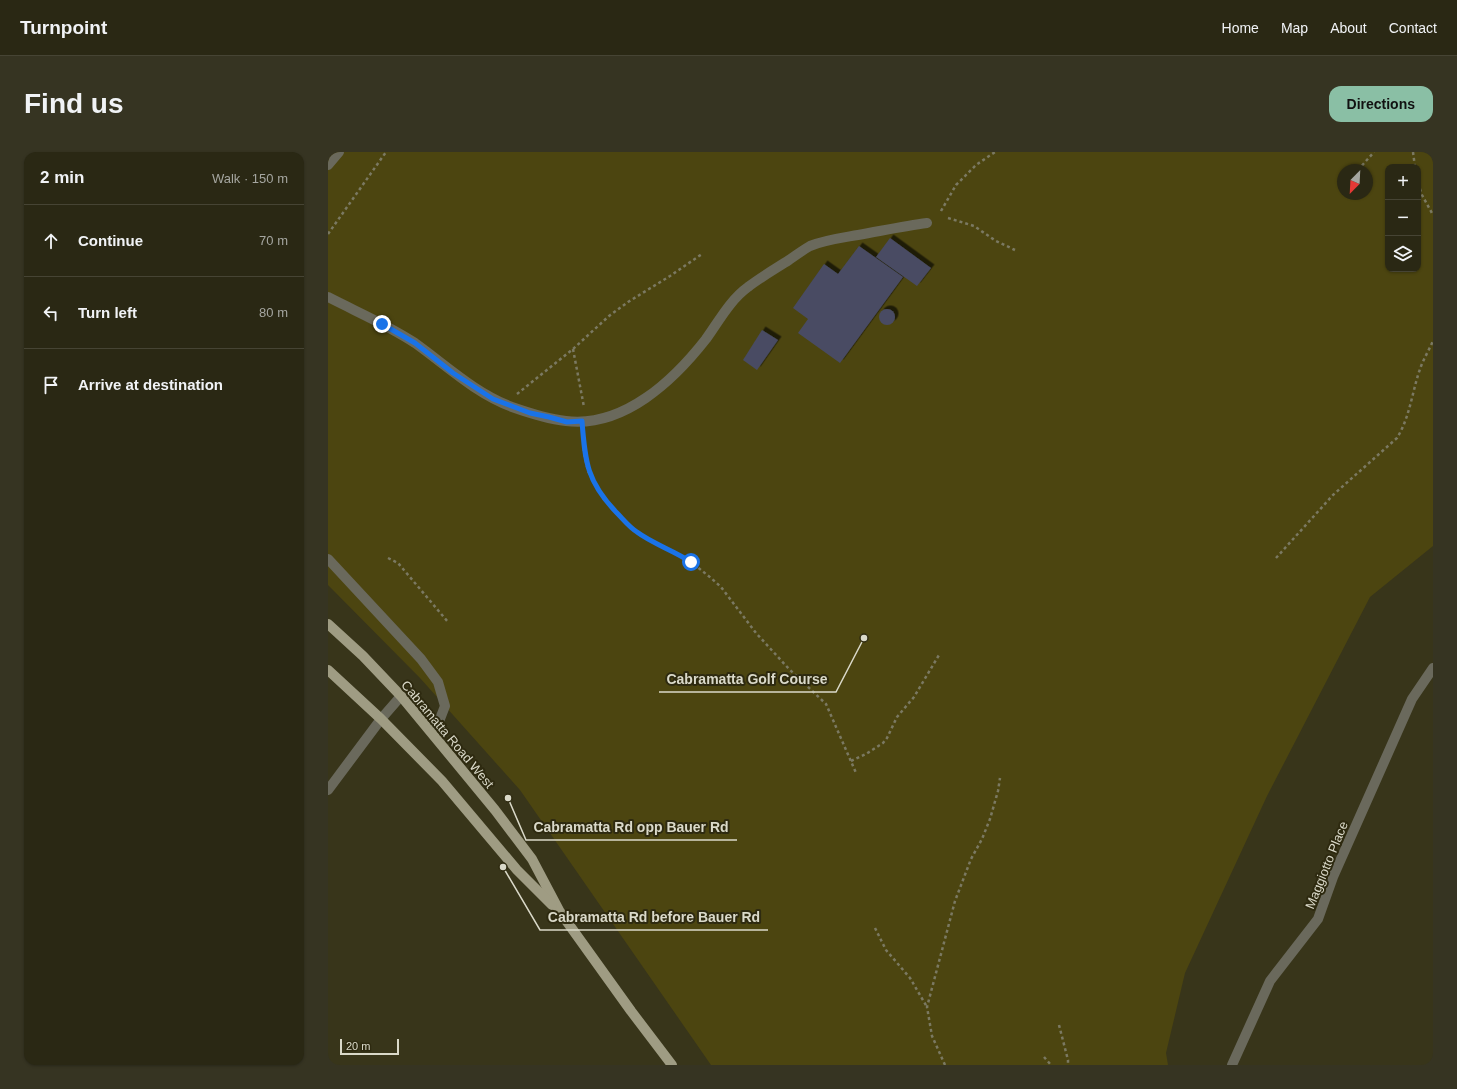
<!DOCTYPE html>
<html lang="en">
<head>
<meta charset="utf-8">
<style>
  body { margin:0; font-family:Arial,sans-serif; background:#363422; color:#f1f3f6 }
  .controls { position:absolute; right:12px; top:12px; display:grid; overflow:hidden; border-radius:8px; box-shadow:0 1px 3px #0004 }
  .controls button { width:36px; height:36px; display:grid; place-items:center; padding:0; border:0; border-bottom:1px solid #464434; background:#2a2814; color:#f1f3f6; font:20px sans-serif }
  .compass { position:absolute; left:1009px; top:12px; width:36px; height:36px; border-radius:50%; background:#2a2814; box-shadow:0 1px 3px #0004; rotate:204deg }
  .scale { position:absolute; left:12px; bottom:10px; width:59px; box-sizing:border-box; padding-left:4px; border:2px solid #dad9c9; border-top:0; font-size:11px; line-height:14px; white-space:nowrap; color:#dad9c9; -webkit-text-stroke:3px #2e2a10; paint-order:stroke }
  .stop { position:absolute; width:12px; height:12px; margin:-9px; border:3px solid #1a73e8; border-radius:50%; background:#fff }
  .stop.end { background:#1a73e8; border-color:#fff; box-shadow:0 1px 4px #0008 }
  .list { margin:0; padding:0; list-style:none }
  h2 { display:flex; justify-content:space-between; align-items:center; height:52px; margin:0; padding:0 16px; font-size:17px }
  h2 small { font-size:13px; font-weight:400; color:#a5a6a0 }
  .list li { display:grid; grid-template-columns:26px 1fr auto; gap:12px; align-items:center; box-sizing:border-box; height:72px; padding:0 16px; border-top:1px solid #464434 }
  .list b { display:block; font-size:15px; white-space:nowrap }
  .list em { font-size:13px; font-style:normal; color:#a5a6a0 }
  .icon { flex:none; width:22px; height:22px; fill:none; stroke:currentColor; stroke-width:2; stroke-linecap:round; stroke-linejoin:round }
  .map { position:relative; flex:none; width:1105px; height:913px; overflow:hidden; border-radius:12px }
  header { display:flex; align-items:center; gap:24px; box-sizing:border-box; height:56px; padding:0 20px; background:#2a2814; border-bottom:1px solid #464434 }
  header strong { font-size:19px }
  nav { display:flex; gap:22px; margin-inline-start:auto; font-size:14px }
  .intro { display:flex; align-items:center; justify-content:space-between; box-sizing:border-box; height:96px; padding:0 24px }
  h1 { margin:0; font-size:28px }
  .button { padding:10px 18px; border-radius:12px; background:#8abfa5; color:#111; font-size:14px; font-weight:700 }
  main { display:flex; gap:24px; padding:0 24px }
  aside { flex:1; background:#2a2814; border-radius:12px; box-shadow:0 1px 3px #0004 }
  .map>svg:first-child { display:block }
  .green { fill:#4c4510; fill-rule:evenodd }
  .building { fill:#484b64; filter:url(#shadow) }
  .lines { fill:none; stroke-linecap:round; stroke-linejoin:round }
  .path { stroke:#7b7962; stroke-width:2.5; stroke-dasharray:3 3; stroke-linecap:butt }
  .minor { stroke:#6a695c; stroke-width:10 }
  .major { stroke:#9f9c83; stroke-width:10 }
  .route { stroke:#1a73e8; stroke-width:5 }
  .labels { text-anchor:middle; stroke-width:4; stroke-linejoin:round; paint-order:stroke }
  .street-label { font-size:13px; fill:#dad9c9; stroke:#2e2a10 }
  .leader { fill:none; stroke:#dad9c9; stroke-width:1.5 }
  .callout-dot { fill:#dad9c9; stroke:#2e2a10; stroke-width:1.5 }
  .callout-label { font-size:14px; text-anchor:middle; font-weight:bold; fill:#dad9c9; stroke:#2e2a10; stroke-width:4; stroke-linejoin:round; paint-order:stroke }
</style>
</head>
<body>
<header>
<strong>Turnpoint</strong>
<nav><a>Home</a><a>Map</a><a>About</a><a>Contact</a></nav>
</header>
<div class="intro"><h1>Find us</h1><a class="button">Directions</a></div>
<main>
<aside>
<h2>2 min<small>Walk · 150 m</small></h2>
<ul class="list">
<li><svg class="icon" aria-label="ahead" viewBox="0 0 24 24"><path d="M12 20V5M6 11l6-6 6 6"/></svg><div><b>Continue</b></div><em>70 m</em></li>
<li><svg class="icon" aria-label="left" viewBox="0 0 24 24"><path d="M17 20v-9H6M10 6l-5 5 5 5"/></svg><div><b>Turn left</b></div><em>80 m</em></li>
<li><svg class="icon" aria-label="arrive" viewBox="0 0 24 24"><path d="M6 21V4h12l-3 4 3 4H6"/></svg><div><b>Arrive at destination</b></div></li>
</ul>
</aside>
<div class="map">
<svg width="1105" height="913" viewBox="0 0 1105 913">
  <defs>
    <filter id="shadow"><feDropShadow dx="3.5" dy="-3.5" stdDeviation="0" flood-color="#0009"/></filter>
  </defs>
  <rect width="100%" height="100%" fill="#38351a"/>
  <!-- green -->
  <path class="green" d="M0,0H1105V394L1042,445L939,644L857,821L838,901L840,913H383L192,638L92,526L0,433ZM1060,15H1090V117H1060ZM1015,18H1039V42H1015Z"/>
  <!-- building -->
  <g class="building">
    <path d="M562,86L603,116L589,134L548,105Z"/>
    <path d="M531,94L575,125L512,211L470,181L480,167L465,156L496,112L510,122Z"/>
    <circle cx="559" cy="165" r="8"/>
    <path d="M434,178L450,188L429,218L415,208Z"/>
  </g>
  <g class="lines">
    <!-- path -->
    <g class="path">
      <path d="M1085,0L1087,15"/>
      <path d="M1030,18L1046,0"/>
      <path d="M1090,31L1094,43L1105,63"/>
      <path d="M613,59L628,33L648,13L667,0"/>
      <path d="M620,66L646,74L668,89L687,98"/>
      <path d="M0,82L58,0"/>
      <path d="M245,197L256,255"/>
      <path d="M189,242L245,197L281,164L300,150L342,124L374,102"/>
      <path d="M255,284L256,301L260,319L265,329L276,347L308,380L363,410L383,426L393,435L428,481L461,517L498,552L528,621"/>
      <path d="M60,406L70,411L120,470"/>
      <path d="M948,406L1005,343L1069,286C1082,265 1084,240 1092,217C1095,208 1101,198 1105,189"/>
      <path d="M523,609L538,602L555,591L559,586L569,565L586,545L611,503"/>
      <path d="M547,776L558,798L582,826L599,855"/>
      <path d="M731,873L740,908V913"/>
      <path d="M716,905L723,913"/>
      <path d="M617,913L604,884L599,855L627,749L643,707L654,687L662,667L670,639L672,626"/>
    </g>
    <!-- minor -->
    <g class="minor">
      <path d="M0,13L11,0"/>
      <path d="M0,145C29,160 60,173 87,191C119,214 147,241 184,255C201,261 220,267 238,269C296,276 346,228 378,187C391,169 402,148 420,135C433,125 447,117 461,108C468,103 475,98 482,94C497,88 513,86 530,83C553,79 576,74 599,71"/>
      <path d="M0,407L93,507L110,530L117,554L112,567L102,578"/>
      <path d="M0,638L53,567L73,544"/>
      <path d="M904,913L942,829L990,767L1005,725L1084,547L1105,516"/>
    </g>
    <!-- major -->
    <g class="major">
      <path d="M0,472L35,504L73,544L167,658L204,707L232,760L303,859L344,913"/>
      <path d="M0,518L53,567L114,629L189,718L224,753"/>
    </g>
  </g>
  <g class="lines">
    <!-- route -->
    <path class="route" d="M54,172L87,191L125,221L165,247L202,261L221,265L239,270L254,269C257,310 259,330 289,361C295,367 301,375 309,380C325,392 345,398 363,410"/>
  </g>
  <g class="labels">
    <!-- street labels -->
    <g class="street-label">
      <text transform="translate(120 582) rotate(50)" y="5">Cabramatta Road West</text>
      <text transform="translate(998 713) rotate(-68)" y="5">Maggiotto Place</text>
    </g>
  </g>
  <!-- callouts -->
  <path class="leader" d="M536 486L508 540H331M180 646L198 688H409M175 715L212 778H440"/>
  <g class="callout-dot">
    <circle cx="536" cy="486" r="4"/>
    <circle cx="180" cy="646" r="4"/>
    <circle cx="175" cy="715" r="4"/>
  </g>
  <g class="callout-label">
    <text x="419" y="532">Cabramatta Golf Course</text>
    <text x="303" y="680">Cabramatta Rd opp Bauer Rd</text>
    <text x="326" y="770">Cabramatta Rd before Bauer Rd</text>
  </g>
</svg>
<div class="controls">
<button>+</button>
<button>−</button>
<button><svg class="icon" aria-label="layers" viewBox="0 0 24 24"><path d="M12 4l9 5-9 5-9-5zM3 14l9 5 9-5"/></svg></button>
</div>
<svg class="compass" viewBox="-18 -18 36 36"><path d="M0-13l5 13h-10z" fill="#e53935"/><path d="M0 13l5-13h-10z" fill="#a5a6a0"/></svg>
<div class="scale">20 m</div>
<div class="stop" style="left:363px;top:410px"></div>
<div class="stop end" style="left:54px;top:172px"></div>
</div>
</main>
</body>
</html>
